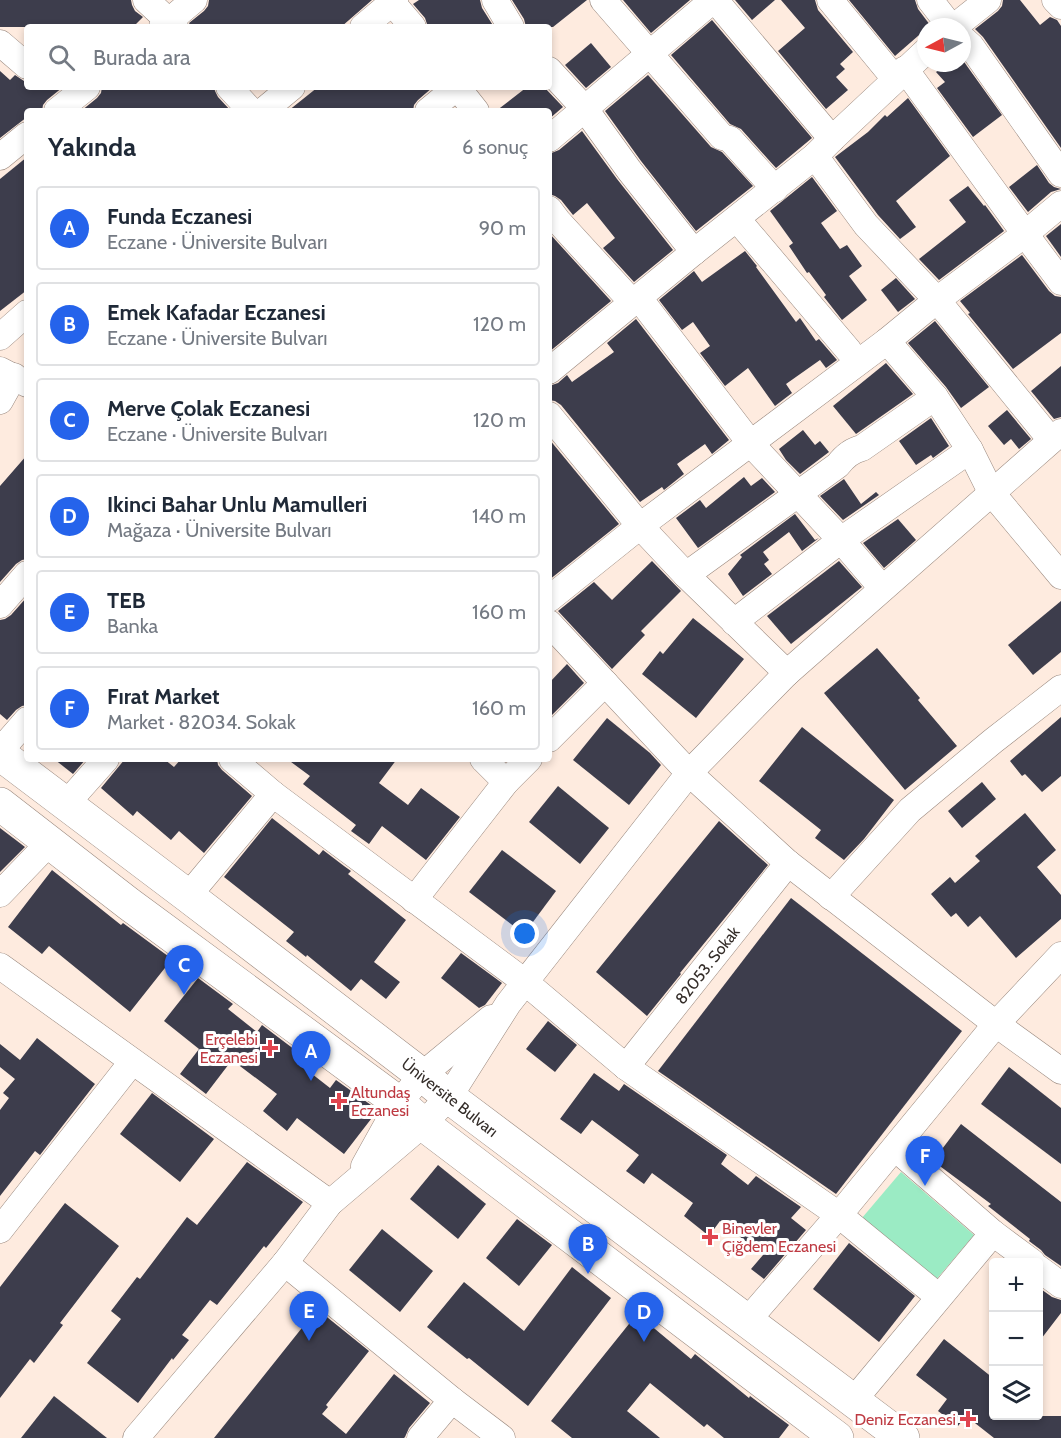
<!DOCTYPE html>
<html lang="tr">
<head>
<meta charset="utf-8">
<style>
  body { margin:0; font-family:Cabin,sans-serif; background:#f2f2f3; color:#1f2937 }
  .controls { position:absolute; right:18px; bottom:18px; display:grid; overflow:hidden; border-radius:6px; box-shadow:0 3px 9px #0003 }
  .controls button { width:54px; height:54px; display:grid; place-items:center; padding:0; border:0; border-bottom:2px solid #e0e1e3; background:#fff; color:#1f2937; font:30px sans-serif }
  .compass { position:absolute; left:917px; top:18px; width:54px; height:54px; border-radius:50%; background:#fff; box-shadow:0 3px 9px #0003; rotate:263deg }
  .you { position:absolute; left:525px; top:934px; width:21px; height:21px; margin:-15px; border:4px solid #fff; border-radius:50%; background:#1a73e8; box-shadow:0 0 0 9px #1a73e833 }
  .badge { display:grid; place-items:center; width:39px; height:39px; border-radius:50%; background:#2563eb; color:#fff; font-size:20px; font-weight:700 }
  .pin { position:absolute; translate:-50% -50px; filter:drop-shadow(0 2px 3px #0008) }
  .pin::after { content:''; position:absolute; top:32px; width:21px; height:18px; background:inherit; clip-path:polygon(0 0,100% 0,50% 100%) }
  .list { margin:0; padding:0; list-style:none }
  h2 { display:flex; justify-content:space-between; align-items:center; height:78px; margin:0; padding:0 24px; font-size:26px }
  h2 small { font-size:20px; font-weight:400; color:#747a83 }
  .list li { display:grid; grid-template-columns:39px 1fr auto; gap:18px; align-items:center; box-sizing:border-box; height:84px; margin:0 12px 12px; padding:0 12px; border:2px solid #e0e1e3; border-radius:6px }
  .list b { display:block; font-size:22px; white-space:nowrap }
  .list p { margin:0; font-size:20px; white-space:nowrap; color:#747a83 }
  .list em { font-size:20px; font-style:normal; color:#747a83 }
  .icon { flex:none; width:33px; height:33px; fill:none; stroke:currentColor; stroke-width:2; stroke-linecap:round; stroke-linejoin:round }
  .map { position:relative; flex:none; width:1061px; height:1438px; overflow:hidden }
  .search { position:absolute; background:#fff; box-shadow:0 3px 9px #0003; left:24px; top:24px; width:528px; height:66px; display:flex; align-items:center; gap:15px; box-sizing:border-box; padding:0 21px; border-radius:6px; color:#747a83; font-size:22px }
  .panel { position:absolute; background:#fff; box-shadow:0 3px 9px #0003; left:24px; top:108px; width:528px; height:654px; border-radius:6px }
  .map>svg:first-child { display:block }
  .green { fill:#9bebc4 }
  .building { fill:#3d3d4c }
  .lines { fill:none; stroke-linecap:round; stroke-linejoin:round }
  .minor-casing { stroke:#9a897f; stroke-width:27 }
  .major-casing { stroke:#9a897f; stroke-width:34 }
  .minor { stroke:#fff; stroke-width:26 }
  .major { stroke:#fff; stroke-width:33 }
  .health-dot { fill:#e0444e; stroke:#fff; stroke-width:2 }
  .labels { text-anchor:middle; stroke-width:6; stroke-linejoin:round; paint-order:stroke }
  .street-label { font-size:16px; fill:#342d29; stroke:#fff }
  .health-label { font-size:16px; fill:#be3a42; stroke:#fff; text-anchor:end }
</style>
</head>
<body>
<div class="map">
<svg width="1061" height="1438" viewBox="0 0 1061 1438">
  <rect width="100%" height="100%" fill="#feebdf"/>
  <!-- green -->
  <path class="green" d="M901,1172L974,1235L929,1288L856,1225Z"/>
  <!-- building -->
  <g class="building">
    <path d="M0,0H131L132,5L135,11L143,17L133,27H0Z"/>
    <path d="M209,0H372L341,27H191L189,23L204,11L208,6Z"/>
    <path d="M419,0H480L482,8L494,27H428L425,18L413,4Z"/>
    <path d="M512,0H587L553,27H526L524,19Z"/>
    <path d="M623,0H690L651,33Z"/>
    <path d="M735,0H775L752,20Z"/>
    <path d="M781,0H815L818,10L853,52L840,64L845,69L836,77L848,90L826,109L778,51L805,28Z"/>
    <path d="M849,0H915L918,9L930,25L926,27V29L895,56Z"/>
    <path d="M1003,0H1020L1040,25L1050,17L1057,20L1061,26V148L983,37L975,29L998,11L1002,6Z"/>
    <path d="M712,20L812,138L776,168L741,129L730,124L671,55Z"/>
    <path d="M591,43L611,67L586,88L565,65Z"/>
    <path d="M962,59L1002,115L973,137L937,88L945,82L936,72L948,63H962Z"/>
    <path d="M0,71L10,80L15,75L24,81H27V87H63L47,100L43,105L42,111H27V117L0,138Z"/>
    <path d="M648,75L711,147L722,152L753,186L696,231L641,161L605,111Z"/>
    <path d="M102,87H214L215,91L218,97L231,111H81L97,98L101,93Z"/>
    <path d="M318,87H433L418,100L414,105L413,111H288Z"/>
    <path d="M527,87H544L563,107L549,119V111H496Z"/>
    <path d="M908,98L950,156L896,201L916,227L900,239L878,215L835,157L868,132L885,115L887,117Z"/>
    <path d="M582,131L617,179L673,250L634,282L603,248L615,238L587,203L573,215L561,200L555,196L549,194V154L559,150Z"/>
    <path d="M27,157V290L0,311V179Z"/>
    <path d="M1037,165L1049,183L1054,187L1061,189L1051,192L1028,212L1009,187Z"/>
    <path d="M812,177L837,211L821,223L840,249L847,245L862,266L849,276L867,300L842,320L824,297L826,295L809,272L807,273L789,246L793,243L770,211Z"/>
    <path d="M968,186L984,206L985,205L1004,231L939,280L919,259L966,222L949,200Z"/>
    <path d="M1061,224V257L1046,236Z"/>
    <path d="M549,233L611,301L549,352Z"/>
    <path d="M745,251L757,266L756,267L796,322L800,318L816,341L819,339L837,360L826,368L820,360L786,384L792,393L775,406L748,368L725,386L700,353L710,346L693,322L682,330L659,300L694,271L702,282Z"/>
    <path d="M1022,255L1049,291L1055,296L1061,297V333L1013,369L968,314L970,313L960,301Z"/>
    <path d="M896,278L915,299L898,312L881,290Z"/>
    <path d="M636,319L729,440L712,454L705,444L677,464L684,474L664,490L662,487L640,502L561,405L555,401L549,400V386L558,383L567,375L572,382L614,352L607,343Z"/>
    <path d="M935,321L989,387L961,408L946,387L908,343Z"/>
    <path d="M886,363L913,394L856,434L833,406Z"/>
    <path d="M1061,366V417L1054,419L1031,391Z"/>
    <path d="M1007,410L1031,439L1019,449L1011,439L1004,445L988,426Z"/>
    <path d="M931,418L949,446L933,458L931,455L916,465L899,441Z"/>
    <path d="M803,430L815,445L820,441L829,452L800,474L786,460L779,449Z"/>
    <path d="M549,439L619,524L549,580Z"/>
    <path d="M27,455V559L22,560L16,564L0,582V486Z"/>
    <path d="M744,477L751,486L762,478L775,492L698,548L676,518L700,500L706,508Z"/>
    <path d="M844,479L861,504L876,492L879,495L843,520L820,496Z"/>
    <path d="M795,514L815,540L819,538L802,551L789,532L763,552L769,560L764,564L772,574L743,596L728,574L742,557L740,555Z"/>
    <path d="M898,519L916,540L884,568L863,543Z"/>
    <path d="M652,561L681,591L641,631L645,635L612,669L558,611L594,582L612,600Z"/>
    <path d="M839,561L862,587L791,644L767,616Z"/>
    <path d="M27,597V705L22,706L16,710L7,720L0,714V620L5,619L11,615Z"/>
    <path d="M1061,601V652L1033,675L1008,645Z"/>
    <path d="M693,618L744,659L696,718L642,674L660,651L663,654Z"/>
    <path d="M877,648L920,698L918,700L957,746L905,790L824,693Z"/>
    <path d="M567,664L584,683L549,718V683Z"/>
    <path d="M1061,717V776L1042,792L1025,774L1022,776L1010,761Z"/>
    <path d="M607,718L650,753L661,765L629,805L573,760Z"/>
    <path d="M802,727L894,800L864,839L844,860L815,838L821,830L759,781Z"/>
    <path d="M54,759H86L73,774Z"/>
    <path d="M125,759H164L174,767L181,759H217L218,765L222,770L252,796L204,853L179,831L171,840L137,811L133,816L101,788Z"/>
    <path d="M287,759H397L379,783L408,805L421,788L460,817L426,860L382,826L369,844L351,831L356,825L303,784L310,776Z"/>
    <path d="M982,782L996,799L962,828L948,811Z"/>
    <path d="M558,786L609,828L580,864L529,822Z"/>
    <path d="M1025,813L1056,850L1037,867L1061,895V919L1016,958L980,916L968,927L956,913L951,917L931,894L950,877L955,883L980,861L975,856Z"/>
    <path d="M272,818L319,855L323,850L344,866L351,871L348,874L406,920L374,962L400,982L386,999L361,979L351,991L307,955L306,957L286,941L294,932L224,877Z"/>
    <path d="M719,821L768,865L680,973L681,974L647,1016L596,972Z"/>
    <path d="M0,828L25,847L0,872Z"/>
    <path d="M502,850L556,891L524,934L469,892Z"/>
    <path d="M52,870L121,925L123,923L172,959L130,1012L49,946L42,954L8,927Z"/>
    <path d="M791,898L962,1031L836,1194L658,1071Z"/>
    <path d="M461,953L502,983L485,1005L479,1008L441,978Z"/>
    <path d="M198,978L233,1004L228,1009L257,1032L262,1025L303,1056L298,1063L330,1088L336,1080L378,1110L344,1154L297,1118L287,1131L263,1111L277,1094L232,1060L206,1094L180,1074L199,1049L164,1021Z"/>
    <path d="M548,1021L577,1045L555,1072L526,1049Z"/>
    <path d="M37,1038L95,1084L40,1155L35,1151L0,1196V1110L9,1098L3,1093L15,1079L0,1067V1044L20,1060Z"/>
    <path d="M1009,1067L1061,1108V1164L981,1104Z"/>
    <path d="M594,1073L619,1091L624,1084L727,1155L721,1164L748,1185L756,1176L801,1207L791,1218L806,1230L764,1279L751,1269L763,1255L720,1221L709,1236L684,1216L693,1203L652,1173L644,1184L626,1171L639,1155L592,1120L581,1134L560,1119Z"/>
    <path d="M152,1093L214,1139L180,1182L120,1134Z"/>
    <path d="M961,1124L1061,1202V1266L1045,1255L1041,1250L1029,1241L1030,1239L988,1206L991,1204L933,1161Z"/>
    <path d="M247,1162L303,1202L266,1248L264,1246L217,1305L210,1300L182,1335L189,1340L173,1360L172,1358L138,1403L87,1363L121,1319L111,1311L137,1277L140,1279L187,1217L197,1225Z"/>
    <path d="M438,1165L486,1204L458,1239L410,1199Z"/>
    <path d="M65,1203L119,1246L60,1323L63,1325L34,1363L30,1359L0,1398V1287Z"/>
    <path d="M517,1219L552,1245L519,1286L486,1258Z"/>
    <path d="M382,1229L433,1271L400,1312L349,1270Z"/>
    <path d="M849,1243L915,1296L879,1342L813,1289Z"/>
    <path d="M572,1267L611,1298L528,1406L469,1358L467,1359L427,1327L464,1282L524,1331Z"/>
    <path d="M1038,1287L1052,1297L1061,1300V1313L1038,1343Z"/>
    <path d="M317,1309L369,1351L326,1405L328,1407L322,1414L346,1434L394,1374L430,1403L409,1428L405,1437L404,1438H214Z"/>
    <path d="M637,1314L691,1359L695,1354L749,1398L750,1396L789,1425L779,1438H724L707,1424L704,1427L650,1383L627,1411L660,1438H572L551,1421Z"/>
    <path d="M944,1339L993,1378V1416H1061V1438H994L966,1416L958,1426L938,1411L947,1399L916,1375Z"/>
    <path d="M54,1396L107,1438H21Z"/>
  </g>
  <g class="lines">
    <defs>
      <g id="minor">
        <path d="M146,0L175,27"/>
        <path d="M390,0L413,27"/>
        <path d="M495,0L511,27"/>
        <path d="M603,0L722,137L730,139L775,189"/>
        <path d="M715,0L832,139"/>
        <path d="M830,0L895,79"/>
        <path d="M930,0L951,27"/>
        <path d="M1055,0L1061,6"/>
        <path d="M162,27L194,0"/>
        <path d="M363,27L395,0"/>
        <path d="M954,27L988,0"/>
        <path d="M962,38L971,46L1061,174"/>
        <path d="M0,43L27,66"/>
        <path d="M905,69L1025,234L1061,282"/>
        <path d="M549,70L585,109L629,170L694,252"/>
        <path d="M229,87L251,111"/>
        <path d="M457,87L476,111"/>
        <path d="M57,111L87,87"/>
        <path d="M263,111L292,87"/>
        <path d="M428,111L457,87"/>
        <path d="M549,139L713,0"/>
        <path d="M815,156L866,225L937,300L1051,440"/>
        <path d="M0,157L27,135"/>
        <path d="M549,209L558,221L633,303"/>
        <path d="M737,219L849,351"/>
        <path d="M639,298L751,444L841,540L882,588"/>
        <path d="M0,337L27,313"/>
        <path d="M887,341L935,397L970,450L991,492L1061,576"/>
        <path d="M0,370L27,384"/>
        <path d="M549,371L694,252L815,156L832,139L926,51"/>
        <path d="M0,401L14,376"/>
        <path d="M549,415L640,526L686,575L787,673"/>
        <path d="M686,575L838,465C844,457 853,450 862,448L935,397"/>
        <path d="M549,599L640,526L887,341L937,300L1025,234L1061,204"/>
        <path d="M0,605L27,574"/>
        <path d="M734,622L841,540L970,450"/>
        <path d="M549,623L689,773L788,863L996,1024L1061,1071"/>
        <path d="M549,739L605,683"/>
        <path d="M0,751L27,720"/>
        <path d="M232,759L273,794"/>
        <path d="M483,759L506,782"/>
        <path d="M66,804L106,759"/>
        <path d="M0,894L50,842"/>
        <path d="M188,896L273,794L525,982L626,1067L839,1215L939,1297"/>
        <path d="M831,897L910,810L993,741L1061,688"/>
        <path d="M414,900L506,782L529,759"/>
        <path d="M0,966L330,1203"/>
        <path d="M626,1067L788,863"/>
        <path d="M895,1148L993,1233L1032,1262"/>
        <path d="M364,1166L399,1103L422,1075L491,1018"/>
        <path d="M0,1230L132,1062"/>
        <path d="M285,1263L452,1400L502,1438"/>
        <path d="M1038,1268L1061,1285"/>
        <path d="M747,1321L839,1215L996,1024L1061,955"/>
        <path d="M853,1401L993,1233"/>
        <path d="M136,1438L285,1263L330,1203L423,1124L449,1097L508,1004L689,773L787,673L1061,432"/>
        <path d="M420,1438L452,1400"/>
      </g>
      <g id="major">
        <path d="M0,754L188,896L422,1075L449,1097L903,1438"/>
        <path d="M0,804L129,904L399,1103L423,1124L837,1438"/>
      </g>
    </defs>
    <!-- minor casing -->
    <use href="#minor" class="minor-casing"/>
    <!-- major casing -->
    <use href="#major" class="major-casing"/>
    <!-- minor -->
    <use href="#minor" class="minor"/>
    <!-- major -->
    <use href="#major" class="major"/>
  </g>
  <!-- markers -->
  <g class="health-dot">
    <path d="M267 1039h6v6h6v6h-6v6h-6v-6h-6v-6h6z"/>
    <path d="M336 1092h6v6h6v6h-6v6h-6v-6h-6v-6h6z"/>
    <path d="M707 1228h6v6h6v6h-6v6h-6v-6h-6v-6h6z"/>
    <path d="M965 1410h6v6h6v6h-6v6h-6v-6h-6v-6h6z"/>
  </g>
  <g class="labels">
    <!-- street labels -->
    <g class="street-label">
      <text transform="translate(707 965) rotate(-52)" y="6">82053. Sokak</text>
      <text transform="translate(450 1097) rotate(38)" y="6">Üniversite Bulvarı</text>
    </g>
    <!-- health labels -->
    <g class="health-label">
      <text x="258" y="1045">Erçelebi<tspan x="258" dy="18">Eczanesi</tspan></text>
      <text x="351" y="1098" text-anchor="start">Altundaş<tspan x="351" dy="18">Eczanesi</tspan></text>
      <text x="722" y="1234" text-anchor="start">Binevler<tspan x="722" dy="18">Çiğdem Eczanesi</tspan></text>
      <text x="956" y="1425">Deniz Eczanesi</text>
    </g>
  </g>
</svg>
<div class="controls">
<button>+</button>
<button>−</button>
<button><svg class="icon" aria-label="layers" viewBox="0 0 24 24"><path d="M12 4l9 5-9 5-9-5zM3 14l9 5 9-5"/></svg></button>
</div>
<svg class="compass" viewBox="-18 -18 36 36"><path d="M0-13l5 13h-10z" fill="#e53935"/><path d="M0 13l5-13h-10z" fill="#747a83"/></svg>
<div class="you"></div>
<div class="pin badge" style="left:311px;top:1081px">A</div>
<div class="pin badge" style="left:588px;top:1274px">B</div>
<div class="pin badge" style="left:184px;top:995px">C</div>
<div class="pin badge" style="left:644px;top:1342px">D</div>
<div class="pin badge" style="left:309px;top:1341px">E</div>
<div class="pin badge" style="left:925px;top:1186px">F</div>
<div class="search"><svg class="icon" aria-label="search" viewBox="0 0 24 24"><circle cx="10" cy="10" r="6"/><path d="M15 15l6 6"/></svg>Burada ara</div>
<section class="panel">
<h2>Yakında<small>6 sonuç</small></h2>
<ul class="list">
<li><span class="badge">A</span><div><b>Funda Eczanesi</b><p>Eczane · Üniversite Bulvarı</p></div><em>90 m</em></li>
<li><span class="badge">B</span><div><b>Emek Kafadar Eczanesi</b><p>Eczane · Üniversite Bulvarı</p></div><em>120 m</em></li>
<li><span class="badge">C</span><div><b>Merve Çolak Eczanesi</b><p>Eczane · Üniversite Bulvarı</p></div><em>120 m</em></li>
<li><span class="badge">D</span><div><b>Ikinci Bahar Unlu Mamulleri</b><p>Mağaza · Üniversite Bulvarı</p></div><em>140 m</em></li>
<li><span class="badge">E</span><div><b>TEB</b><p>Banka</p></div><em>160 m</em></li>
<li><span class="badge">F</span><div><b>Fırat Market</b><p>Market · 82034. Sokak</p></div><em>160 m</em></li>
</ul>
</section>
</div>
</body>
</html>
